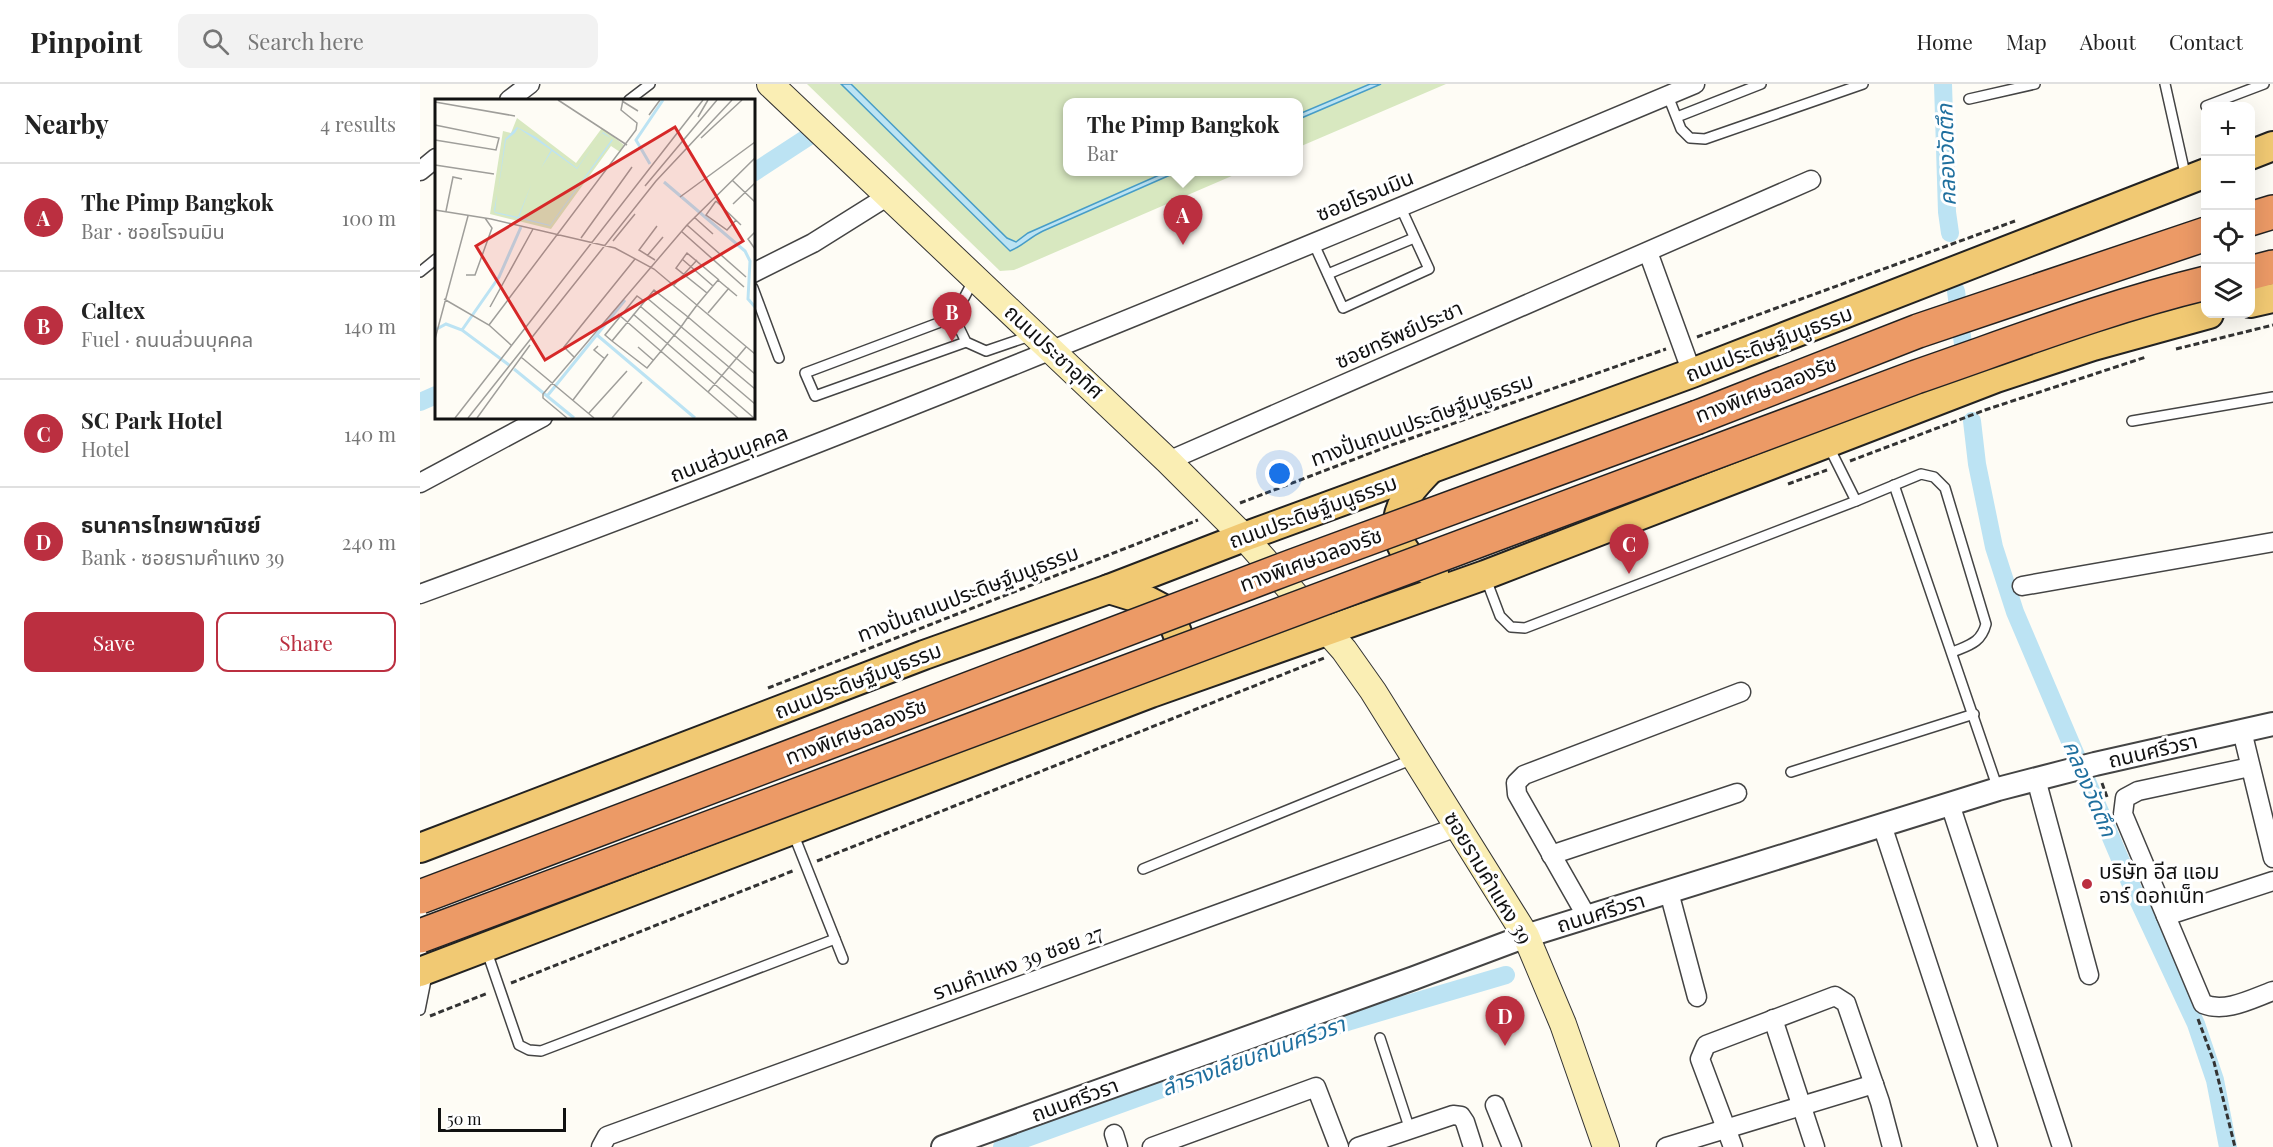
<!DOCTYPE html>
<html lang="en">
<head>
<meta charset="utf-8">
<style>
  body { margin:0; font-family:"Playfair Display","Noto Sans Thai",serif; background:#f2f2f2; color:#222 }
  .controls { position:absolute; right:18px; top:18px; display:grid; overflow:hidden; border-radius:12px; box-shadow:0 6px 24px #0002 }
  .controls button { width:54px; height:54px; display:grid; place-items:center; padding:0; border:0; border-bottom:2px solid #e0e0e0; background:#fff; color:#222; font:30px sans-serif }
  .scale { position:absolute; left:18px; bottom:15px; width:128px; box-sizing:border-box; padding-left:6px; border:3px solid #111; border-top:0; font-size:16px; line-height:21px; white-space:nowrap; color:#111; -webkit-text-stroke:4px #fff; paint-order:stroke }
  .you { position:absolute; left:860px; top:390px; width:21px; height:21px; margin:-15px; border:4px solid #fff; border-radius:50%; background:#1a73e8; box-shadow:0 0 0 9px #1a73e833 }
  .badge { display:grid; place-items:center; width:39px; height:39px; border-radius:50%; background:#bb2f40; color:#fff; font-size:20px; font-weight:700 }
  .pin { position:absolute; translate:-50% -50px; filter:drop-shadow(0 2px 3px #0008) }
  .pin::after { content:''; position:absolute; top:32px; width:21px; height:18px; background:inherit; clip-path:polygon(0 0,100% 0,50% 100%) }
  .popup { position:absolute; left:643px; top:14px; width:240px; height:78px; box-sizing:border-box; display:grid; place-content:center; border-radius:12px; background:#fff; filter:drop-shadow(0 2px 4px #0005); font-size:20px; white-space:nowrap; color:#767676 }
  .popup b { font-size:22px; color:#222 }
  .popup::after { content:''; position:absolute; left:50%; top:100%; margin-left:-12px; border:12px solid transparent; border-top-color:#fff }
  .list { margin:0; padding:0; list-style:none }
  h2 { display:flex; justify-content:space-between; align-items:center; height:78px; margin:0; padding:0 24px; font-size:26px }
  h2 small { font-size:20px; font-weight:400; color:#767676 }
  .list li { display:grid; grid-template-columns:39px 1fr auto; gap:18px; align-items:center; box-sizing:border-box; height:108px; padding:0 24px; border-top:2px solid #e0e0e0 }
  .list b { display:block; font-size:22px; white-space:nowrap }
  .list p { margin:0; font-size:20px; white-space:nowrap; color:#767676 }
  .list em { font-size:20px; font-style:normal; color:#767676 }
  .actions { display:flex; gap:12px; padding:18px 24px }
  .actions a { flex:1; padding:14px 0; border:2px solid #bb2f40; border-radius:12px; text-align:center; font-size:21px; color:#bb2f40 }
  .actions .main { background:#bb2f40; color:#fff }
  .icon { flex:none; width:33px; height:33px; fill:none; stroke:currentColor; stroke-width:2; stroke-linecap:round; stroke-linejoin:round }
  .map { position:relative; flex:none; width:1853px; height:1063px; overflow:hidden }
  header { display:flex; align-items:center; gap:36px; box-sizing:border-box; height:84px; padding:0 30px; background:#fff; border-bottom:2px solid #e0e0e0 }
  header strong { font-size:28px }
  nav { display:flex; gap:33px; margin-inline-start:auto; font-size:21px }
  .search { width:420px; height:54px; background:#f2f2f2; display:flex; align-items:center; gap:15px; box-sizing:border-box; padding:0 21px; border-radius:12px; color:#767676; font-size:22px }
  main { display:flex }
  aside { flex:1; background:#fff }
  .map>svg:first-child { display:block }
  .green { fill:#d8e8c0 }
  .water { fill:#bce3f3; stroke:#479dc7; stroke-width:1.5 }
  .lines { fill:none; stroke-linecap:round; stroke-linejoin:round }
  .canal { stroke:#bce3f3; stroke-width:18 }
  .service-casing { stroke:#444; stroke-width:12 }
  .minor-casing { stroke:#444; stroke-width:21 }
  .tertiary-casing { stroke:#444; stroke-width:26 }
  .secondary-casing { stroke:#333; stroke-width:28 }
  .primary-casing { stroke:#222; stroke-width:32 }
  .motorway-casing { stroke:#222; stroke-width:36 }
  .path { stroke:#333; stroke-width:3; stroke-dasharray:6 3; stroke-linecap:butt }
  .service { stroke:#fff; stroke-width:9 }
  .minor { stroke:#fff; stroke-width:18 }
  .tertiary { stroke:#fff; stroke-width:22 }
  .secondary { stroke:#faeeb4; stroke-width:26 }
  .primary { stroke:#f1c973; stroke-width:28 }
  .motorway { stroke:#ec9a66; stroke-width:33 }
  .motorway-bridge-casing { stroke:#222; stroke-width:36; stroke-linecap:butt }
  .motorway-bridge { stroke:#ec9a66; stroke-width:33 }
  .poi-dot { fill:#bb2f40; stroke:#fff; stroke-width:2 }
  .labels { text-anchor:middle; stroke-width:6; stroke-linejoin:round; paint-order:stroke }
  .street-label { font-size:21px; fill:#111; stroke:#fff }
  .poi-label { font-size:21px; fill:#111; stroke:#fff; text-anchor:start }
  .water-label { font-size:22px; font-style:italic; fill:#1f6f9e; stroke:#fff }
  .inset-river { fill:none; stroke:#bce3f3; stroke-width:3 }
  .inset-road { fill:none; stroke:#9f9e9a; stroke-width:1.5 }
  .view { fill:#d62828; fill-opacity:0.15; stroke:#d62828; stroke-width:3 }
  .inset-edge { fill:none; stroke:#111; stroke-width:3 }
</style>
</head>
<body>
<header>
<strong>Pinpoint</strong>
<div class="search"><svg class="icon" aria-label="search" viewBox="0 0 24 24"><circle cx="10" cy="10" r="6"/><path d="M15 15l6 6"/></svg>Search here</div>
<nav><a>Home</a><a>Map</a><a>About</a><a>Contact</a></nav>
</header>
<main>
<aside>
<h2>Nearby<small>4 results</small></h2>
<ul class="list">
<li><span class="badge">A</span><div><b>The Pimp Bangkok</b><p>Bar · ซอยโรจนมิน</p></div><em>100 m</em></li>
<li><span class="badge">B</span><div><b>Caltex</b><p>Fuel · ถนนส่วนบุคคล</p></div><em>140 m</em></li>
<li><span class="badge">C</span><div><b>SC Park Hotel</b><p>Hotel</p></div><em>140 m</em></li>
<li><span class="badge">D</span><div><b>ธนาคารไทยพาณิชย์</b><p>Bank · ซอยรามคำแหง 39</p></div><em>240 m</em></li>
</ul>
<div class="actions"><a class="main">Save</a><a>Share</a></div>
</aside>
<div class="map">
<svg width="1853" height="1063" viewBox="0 0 1853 1063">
  <rect width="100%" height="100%" fill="#fefcf5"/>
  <!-- green -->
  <g class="green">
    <path d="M387,0H421L590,167C603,162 610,153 623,147L757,88H821L594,186L580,187Z"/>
    <path d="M431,0H950L879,30V18H648V88H746L608,149L596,158L588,155Z"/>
    <path d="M961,0H1026L879,63V35Z"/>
  </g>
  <!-- water -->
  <g class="water">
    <path d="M421,0H431L587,154L596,158L608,149L746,88H757L623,147C610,153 603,162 590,167Z"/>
    <path d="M950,0H961L879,35V30Z"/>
  </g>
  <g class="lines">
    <!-- canal -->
    <g class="canal">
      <path d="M1523,0L1527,128L1530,149"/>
      <path d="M333,89L388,53"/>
      <path d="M1536,207L1546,283"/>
      <path d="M0,318L16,311"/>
      <path d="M1552,337L1557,380L1574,463L1595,528L1712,803L1776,940L1795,996L1808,1063"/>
      <path d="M582,1063L930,937L1086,891"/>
    </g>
    <defs>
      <g id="service">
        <path d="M1745,0L1766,94"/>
        <path d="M1248,12L1261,45L1270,54L1285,55L1443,0"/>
        <path d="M1549,15L1615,0"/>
        <path d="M209,16L230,0"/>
        <path d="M1786,22L1844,0"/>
        <path d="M1257,33L1341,0"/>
        <path d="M893,158L923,224L1009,185L980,122"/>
        <path d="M0,188L16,175"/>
        <path d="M908,190L994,154"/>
        <path d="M333,204L359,274"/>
        <path d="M534,233L546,258L566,267L610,252"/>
        <path d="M546,258L395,312L385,289L534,233L554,195"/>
        <path d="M1712,337L1853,313"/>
        <path d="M1409,363L1436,417"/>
        <path d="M1474,401L1578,705"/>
        <path d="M1066,495L1080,532L1091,543L1105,544L1436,417L1501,390L1514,393L1525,404L1566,540C1561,559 1549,561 1533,568"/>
        <path d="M1371,688L1554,630"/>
        <path d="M373,749L423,875"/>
        <path d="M723,785L993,675"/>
        <path d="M66,865L99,961L109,966L121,967L415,855"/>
        <path d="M0,926L7,891"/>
        <path d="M960,954L990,1046"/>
      </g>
      <g id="minor">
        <path d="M89,16L110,0"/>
        <path d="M0,87L16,74"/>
        <path d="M1228,168L1272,289"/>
        <path d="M333,189L393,159L468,112"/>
        <path d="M748,377L1391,96"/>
        <path d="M0,399L123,333"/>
        <path d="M1602,502L1853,458"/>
        <path d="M0,510C430,353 853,177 1275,0"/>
        <path d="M1822,647L1853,774"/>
        <path d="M1830,683L1718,707L1705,714L1703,730L1783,920C1806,929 1831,915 1853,907"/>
        <path d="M1616,695L1669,891"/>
        <path d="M1530,720L1642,1063"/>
        <path d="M1462,741L1568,1063"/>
        <path d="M1131,771L1317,709"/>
        <path d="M1249,808L1277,913"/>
        <path d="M1746,832L1853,797"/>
        <path d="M1167,833L1097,710L1096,699L1104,691L1321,608"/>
        <path d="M1353,935L1395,1063"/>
        <path d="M1075,1021L1092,1063"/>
        <path d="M694,1050L698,1063"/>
        <path d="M181,1063L187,1052L1037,743"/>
        <path d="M732,1063L896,1003L919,1063"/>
        <path d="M938,1063L1033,1031L1041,1032L1045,1038L1053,1063"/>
        <path d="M1246,1063L1454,1000"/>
        <path d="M1313,1063L1280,975L1286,961L1415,912L1426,919L1460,1018L1472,1063"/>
      </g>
      <path id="tertiary" d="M523,1063L994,894L1106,852L1578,705L1675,680L1853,640"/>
      <path id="secondary" d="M350,0L748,377L824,453L924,566L953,607L1106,852L1143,940L1186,1063"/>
      <g id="primary">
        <path d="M1830,71L1853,62"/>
        <path d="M1830,219L1853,214"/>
        <path d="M1010,385C1002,394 992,403 986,414C967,447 981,475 1014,489"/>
        <path d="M689,505L728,517L749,528L761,559L750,587"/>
        <path d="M0,764L504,571L689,505L824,453L1272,289L1786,89"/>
        <path d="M0,888L731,609L1065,491L1576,294L1673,262L1789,230"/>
      </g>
      <g id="motorway">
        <path d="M1830,135L1853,128"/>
        <path d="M1830,189L1853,183"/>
        <path d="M1278,333L1498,247L1786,150"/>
      </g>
    </defs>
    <!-- service casing -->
    <use href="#service" class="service-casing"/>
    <!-- minor casing -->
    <use href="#minor" class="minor-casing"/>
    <!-- tertiary casing -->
    <use href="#tertiary" class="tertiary-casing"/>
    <!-- secondary casing -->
    <use href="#secondary" class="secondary-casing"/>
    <!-- primary casing -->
    <use href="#primary" class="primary-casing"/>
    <!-- motorway casing -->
    <use href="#motorway" class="motorway-casing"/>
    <!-- path -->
    <g class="path">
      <path d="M1277,253L1595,137"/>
      <path d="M1756,265L1853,241"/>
      <path d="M1430,377L1565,326L1726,273"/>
      <path d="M1368,400L1407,386"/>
      <path d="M820,419L969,362L1246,265"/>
      <path d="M348,604L778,436"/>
      <path d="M1682,699L1687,713"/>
      <path d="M397,777L904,574"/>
      <path d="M91,899L375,786"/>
      <path d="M10,932L68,909"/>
      <path d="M1778,935L1794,978L1815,1063"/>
    </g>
    <!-- service -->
    <use href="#service" class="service"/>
    <!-- minor -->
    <use href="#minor" class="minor"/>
    <!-- tertiary -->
    <use href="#tertiary" class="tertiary"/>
    <!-- secondary -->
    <use href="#secondary" class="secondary"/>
    <!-- primary -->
    <use href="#primary" class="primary"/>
    <!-- motorway -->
    <use href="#motorway" class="motorway"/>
    <defs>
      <g id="motorway-bridge">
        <path d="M0,813L873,482L1278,333"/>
        <path d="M0,852L1496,293C1592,260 1687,223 1786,199"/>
      </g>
    </defs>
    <!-- motorway-bridge casing -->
    <use href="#motorway-bridge" class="motorway-bridge-casing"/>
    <!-- motorway-bridge -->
    <use href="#motorway-bridge" class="motorway-bridge"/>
  </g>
  <!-- markers -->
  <circle class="poi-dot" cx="1667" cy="800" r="6"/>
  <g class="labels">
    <!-- street labels -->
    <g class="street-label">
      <text transform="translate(945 112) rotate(-22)" y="7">ซอยโรจนมิน</text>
      <text transform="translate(979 251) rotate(-24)" y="7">ซอยทรัพย์ประชา</text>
      <text transform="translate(1349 260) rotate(-21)" y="7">ถนนประดิษฐ์มนูธรรม</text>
      <text transform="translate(634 268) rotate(43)" y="7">ถนนประชาอุทิศ</text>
      <text transform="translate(1346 306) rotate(-21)" y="7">ทางพิเศษฉลองรัช</text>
      <text transform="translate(1002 336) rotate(-20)" y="7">ทางปั่นถนนประดิษฐ์มนูธรรม</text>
      <text transform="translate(309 370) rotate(-21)" y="7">ถนนส่วนบุคคล</text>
      <text transform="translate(893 428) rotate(-20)" y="7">ถนนประดิษฐ์มนูธรรม</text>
      <text transform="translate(891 476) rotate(-20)" y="7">ทางพิเศษฉลองรัช</text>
      <text transform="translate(548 510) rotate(-21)" y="7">ทางปั่นถนนประดิษฐ์มนูธรรม</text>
      <text transform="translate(438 597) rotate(-21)" y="7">ถนนประดิษฐ์มนูธรรม</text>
      <text transform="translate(436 648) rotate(-21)" y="7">ทางพิเศษฉลองรัช</text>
      <text transform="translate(1733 667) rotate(-13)" y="7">ถนนศรีวรา</text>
      <text transform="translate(1068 794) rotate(59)" y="7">ซอยรามคำแหง 39</text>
      <text transform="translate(1181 829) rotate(-17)" y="7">ถนนศรีวรา</text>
      <text transform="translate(598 879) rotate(-20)" y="7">รามคำแหง 39 ซอย 27</text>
      <text transform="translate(655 1016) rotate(-20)" y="7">ถนนศรีวรา</text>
    </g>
    <!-- poi labels -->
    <g class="poi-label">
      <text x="1679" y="795">บริษัท อีส แอม<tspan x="1679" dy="24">อาร์ ดอทเน็ท</tspan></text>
    </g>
    <!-- water labels -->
    <g class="water-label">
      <text transform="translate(1526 71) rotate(-92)" y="8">คลองวัดตึก</text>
      <text transform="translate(1670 704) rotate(67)" y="8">คลองวัดตึก</text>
      <text transform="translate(833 972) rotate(-20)" y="8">ลำรางเลียบถนนศรีวรา</text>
    </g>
  </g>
  <!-- overview -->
  <g transform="translate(15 15)">
    <rect width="320" height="320" fill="#fefcf5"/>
    <path d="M82,19L141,64L167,29L189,46L185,53L176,47L116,130L55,115L68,32L76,34Z" fill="#d8e8c0"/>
    <path d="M82,28L101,38L142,69L168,33L178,41L115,127L60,114L59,111L62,95L60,113L83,118L96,86L84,118L115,126L177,40L167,34L142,70L117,52L106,69L116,51L83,29L80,34L71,41L63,93L70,40Z" fill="#bce3f3"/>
    <path class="inset-river" d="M215,65L201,41L228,1M229,83L310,152L315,162L313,200L320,208M0,231L11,225L27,231L74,266M27,231L64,178L86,128M162,236L260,319M79,270L139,319M113,296L190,201"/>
    <path class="inset-road" d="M123,1L192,46M187,2L203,12M0,3L80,17M214,16L225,1M263,18L273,1M0,26L64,39L61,51L0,41M266,39L307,1M0,66L59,75M297,81L320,103M210,87L282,1M245,98L320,43M281,102L271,116L292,131L301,121M281,102L306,126M298,105L320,84M0,111L56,120L180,149L219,170L320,255M11,112L18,78L27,80M259,118L278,135M252,126L311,178M246,132L309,188M320,133L313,140L320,150M146,139L197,68M178,142L200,115M212,157L228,138M247,160L278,187M220,161L204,151L222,127M31,176H40L57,129L50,119M239,186L262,161M272,194L241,169L252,154L284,181M302,197L283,181L262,206L253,218L246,228L212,269L177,242L219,191L253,218L320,275M212,199L320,290M9,200L54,226L76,246M205,207L320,305M55,208L98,130M273,214L294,189M183,215L303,319M198,215L319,319M54,226L201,31L202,24L186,11L188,1M0,240L33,117M177,242L170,236L202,197L209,202M163,247L159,251L170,260M203,248L218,261M86,258L159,319M140,259L129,248L200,160M273,293L311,248M138,301L173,255M154,314L192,272M20,319L268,1M33,319L221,82L297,1M42,319L95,246M132,319L108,299V295L252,126L320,59M177,319L207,283"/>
    <path class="view" d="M240,28L308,142L110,261L41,147Z"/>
    <rect width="320" height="320" class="inset-edge"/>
  </g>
</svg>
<div class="controls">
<button>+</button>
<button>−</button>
<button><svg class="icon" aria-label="locate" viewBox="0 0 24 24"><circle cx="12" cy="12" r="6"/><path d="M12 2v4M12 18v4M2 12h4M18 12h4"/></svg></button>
<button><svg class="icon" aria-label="layers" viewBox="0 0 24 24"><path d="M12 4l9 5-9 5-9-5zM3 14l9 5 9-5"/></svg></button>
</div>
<div class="scale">50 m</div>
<div class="you"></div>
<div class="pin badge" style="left:763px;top:161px">A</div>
<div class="popup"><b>The Pimp Bangkok</b>Bar</div>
<div class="pin badge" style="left:532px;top:258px">B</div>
<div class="pin badge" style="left:1209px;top:490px">C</div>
<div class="pin badge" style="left:1085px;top:962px">D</div>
</div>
</main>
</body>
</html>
